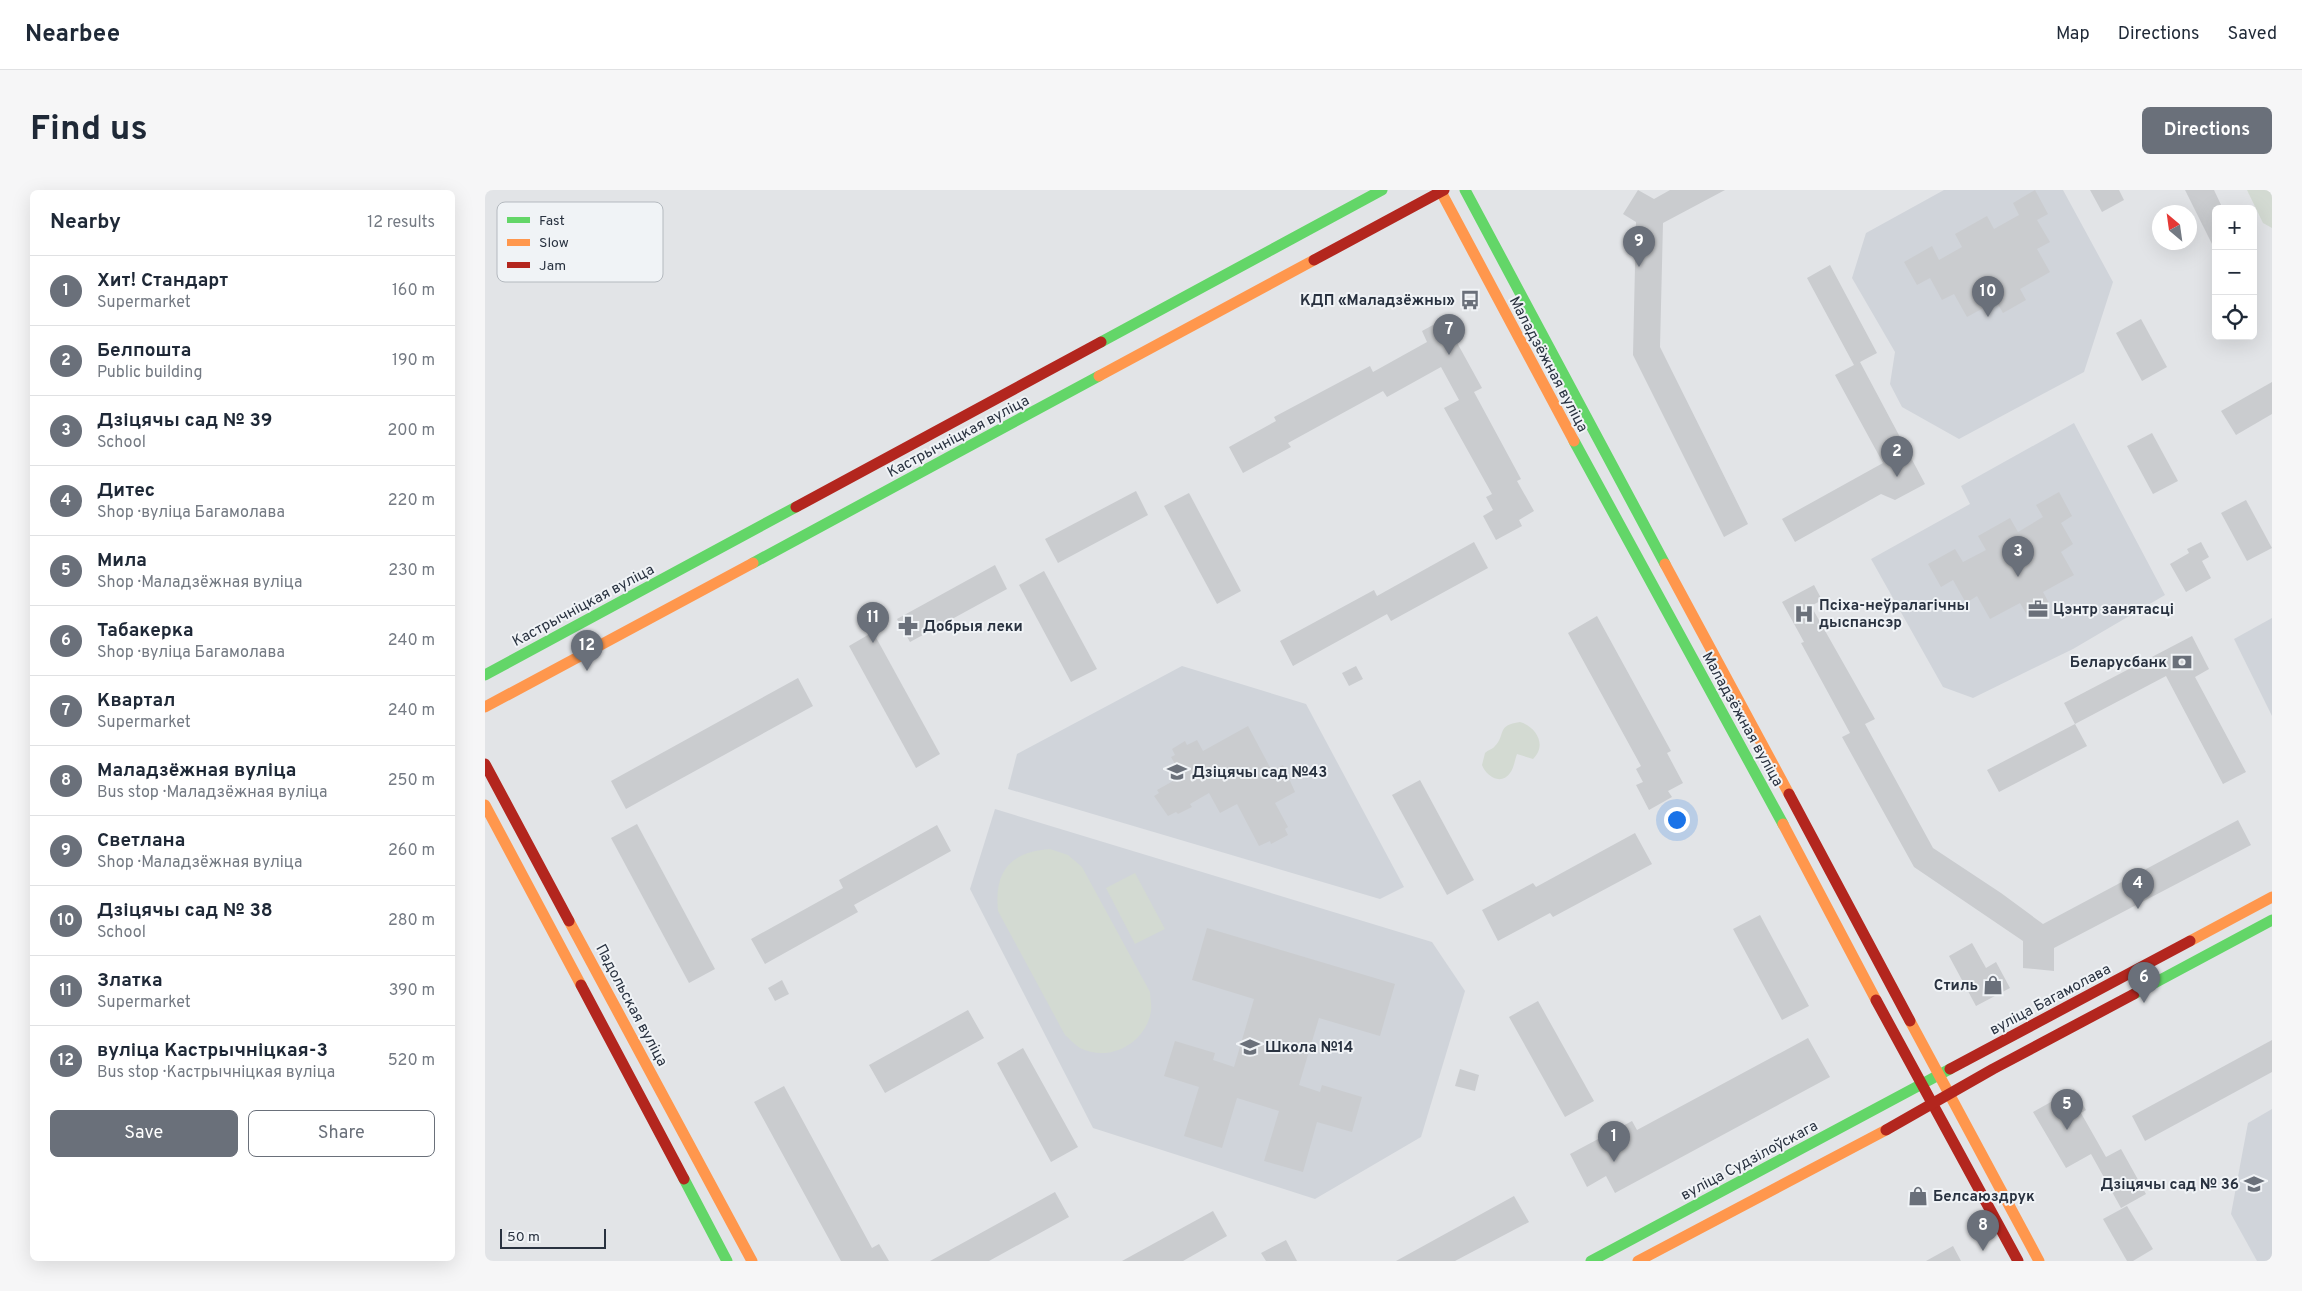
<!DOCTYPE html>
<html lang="en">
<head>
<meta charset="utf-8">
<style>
  body { margin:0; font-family:Overpass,sans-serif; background:#f6f6f7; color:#1f2937 }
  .controls { position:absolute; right:15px; top:15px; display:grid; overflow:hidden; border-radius:8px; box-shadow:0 5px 20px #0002 }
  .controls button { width:45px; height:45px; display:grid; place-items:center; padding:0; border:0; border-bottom:1px solid #e0e1e3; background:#fff; color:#1f2937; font:25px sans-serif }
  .compass { position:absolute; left:1667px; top:15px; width:45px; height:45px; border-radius:50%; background:#fff; box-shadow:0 5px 20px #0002; rotate:331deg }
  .scale { position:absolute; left:15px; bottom:12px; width:106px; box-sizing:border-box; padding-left:5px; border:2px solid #293240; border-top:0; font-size:14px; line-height:18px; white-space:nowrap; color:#293240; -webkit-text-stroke:4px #f0f3f6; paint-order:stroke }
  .you { position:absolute; left:1191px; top:629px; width:18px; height:18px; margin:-12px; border:4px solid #fff; border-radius:50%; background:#1a73e8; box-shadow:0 0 0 8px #1a73e833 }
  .badge { display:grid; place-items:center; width:32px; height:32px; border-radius:50%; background:#6a707a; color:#fff; font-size:16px; font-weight:700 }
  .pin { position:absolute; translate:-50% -41px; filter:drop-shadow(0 1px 2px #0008) }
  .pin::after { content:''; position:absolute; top:26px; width:18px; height:15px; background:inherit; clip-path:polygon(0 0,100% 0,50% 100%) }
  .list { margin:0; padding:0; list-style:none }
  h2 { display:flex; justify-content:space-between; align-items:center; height:65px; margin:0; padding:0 20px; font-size:21px }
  h2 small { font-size:16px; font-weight:400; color:#747a83 }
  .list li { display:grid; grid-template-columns:32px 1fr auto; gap:15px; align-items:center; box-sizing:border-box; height:70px; padding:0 20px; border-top:1px solid #e0e1e3 }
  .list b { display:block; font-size:19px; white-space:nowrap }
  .list p { margin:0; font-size:16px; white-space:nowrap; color:#747a83 }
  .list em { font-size:16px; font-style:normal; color:#747a83 }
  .actions { display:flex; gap:10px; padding:15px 20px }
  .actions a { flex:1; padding:11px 0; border:1px solid #6a707a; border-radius:8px; text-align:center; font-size:18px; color:#6a707a }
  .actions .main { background:#6a707a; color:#fff }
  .icon { flex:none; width:28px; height:28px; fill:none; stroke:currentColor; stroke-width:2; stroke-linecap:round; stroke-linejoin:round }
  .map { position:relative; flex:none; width:1787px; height:1071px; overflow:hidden; border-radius:8px }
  header { display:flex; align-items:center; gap:30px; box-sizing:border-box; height:70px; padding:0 25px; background:#fff; border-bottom:1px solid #e0e1e3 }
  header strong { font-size:24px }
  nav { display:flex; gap:28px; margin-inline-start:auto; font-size:18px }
  .intro { display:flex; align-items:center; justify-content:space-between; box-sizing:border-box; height:120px; padding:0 30px }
  h1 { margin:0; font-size:35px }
  .button { padding:12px 22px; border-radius:8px; background:#6a707a; color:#fff; font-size:18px; font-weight:700 }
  main { display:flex; gap:30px; padding:0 30px }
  aside { flex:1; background:#fff; border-radius:8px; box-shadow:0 5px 20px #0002 }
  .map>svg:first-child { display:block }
  .built { fill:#d0d4da }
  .green { fill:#d3dad2 }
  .building { fill:#cacccf }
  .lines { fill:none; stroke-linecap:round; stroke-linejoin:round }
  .fast { stroke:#63d668; stroke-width:11 }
  .slow { stroke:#ff974d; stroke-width:11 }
  .jam { stroke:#b3261e; stroke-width:11 }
  .labels { text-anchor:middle; stroke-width:4; stroke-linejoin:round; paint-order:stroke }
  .poi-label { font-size:15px; font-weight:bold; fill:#293240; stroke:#f0f3f6; text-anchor:start }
  .street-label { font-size:15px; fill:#293240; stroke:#f0f3f6 }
  .key { fill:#f0f3f6; stroke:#b4b9bf; stroke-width:1 }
  .key-label { font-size:14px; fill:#293240 }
</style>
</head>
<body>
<header>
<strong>Nearbee</strong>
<nav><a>Map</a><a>Directions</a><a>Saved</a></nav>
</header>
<div class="intro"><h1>Find us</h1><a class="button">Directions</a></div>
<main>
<aside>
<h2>Nearby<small>12 results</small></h2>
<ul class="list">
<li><span class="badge">1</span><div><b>Хит! Стандарт</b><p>Supermarket</p></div><em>160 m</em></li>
<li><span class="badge">2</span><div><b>Белпошта</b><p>Public building</p></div><em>190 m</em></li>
<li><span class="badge">3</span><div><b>Дзіцячы сад № 39</b><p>School</p></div><em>200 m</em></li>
<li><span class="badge">4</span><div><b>Дитес</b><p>Shop · вуліца Багамолава</p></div><em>220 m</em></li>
<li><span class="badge">5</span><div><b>Мила</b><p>Shop · Маладзёжная вуліца</p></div><em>230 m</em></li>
<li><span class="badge">6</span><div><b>Табакерка</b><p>Shop · вуліца Багамолава</p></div><em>240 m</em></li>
<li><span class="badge">7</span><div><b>Квартал</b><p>Supermarket</p></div><em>240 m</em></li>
<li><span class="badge">8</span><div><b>Маладзёжная вуліца</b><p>Bus stop · Маладзёжная вуліца</p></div><em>250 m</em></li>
<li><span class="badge">9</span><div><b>Светлана</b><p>Shop · Маладзёжная вуліца</p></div><em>260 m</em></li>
<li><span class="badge">10</span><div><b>Дзіцячы сад № 38</b><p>School</p></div><em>280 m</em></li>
<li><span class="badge">11</span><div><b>Златка</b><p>Supermarket</p></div><em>390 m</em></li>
<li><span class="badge">12</span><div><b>вуліца Кастрычніцкая-3</b><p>Bus stop · Кастрычніцкая вуліца</p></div><em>520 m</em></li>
</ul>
<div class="actions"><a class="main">Save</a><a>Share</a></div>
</aside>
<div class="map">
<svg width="1787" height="1071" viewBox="0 0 1787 1071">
  <rect width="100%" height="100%" fill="#e2e4e7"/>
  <!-- built -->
  <g class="built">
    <path d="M1459,0H1578L1628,92L1599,182L1474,249L1417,217L1405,194L1410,162L1367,88L1381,43Z"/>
    <path d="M1589,233L1680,405L1588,459L1488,508L1458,497L1386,369L1485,314L1476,296Z"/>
    <path d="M1787,428V526L1749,449Z"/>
    <path d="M697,476L821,514L919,697L895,709L523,599L532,564Z"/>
    <path d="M510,619L947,752L980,801L936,947L830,1009L608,938L485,699Z"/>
    <path d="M1787,919V1071H1772L1746,1024L1763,933Z"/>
  </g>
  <!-- green -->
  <g class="green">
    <path d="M1762,0H1787V38L1778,33Z"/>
    <path d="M1035,532C1052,537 1062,556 1048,569L1032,564C1030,569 1029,578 1025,583C1016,596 1001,586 997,575L1000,563C1003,560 1008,559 1010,556C1021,545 1011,535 1035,532Z"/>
    <path d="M565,659L583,665L597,677L665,802C665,808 667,815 666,821C661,853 625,873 595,858C590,855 585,849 580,845L513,721C509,681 525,662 565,659Z"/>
    <path d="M650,683L680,739L650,754L621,698Z"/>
  </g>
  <!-- building -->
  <g class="building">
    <path d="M1153,0L1169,9L1185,0H1240L1178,33L1175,157L1263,334L1239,347L1148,165L1151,32L1138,24Z"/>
    <path d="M1550,0L1563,24L1552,30L1565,52L1552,59L1565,82L1535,99L1541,110L1518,123L1511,111L1482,127L1469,104L1457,110L1445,88L1432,95L1419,72L1447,56L1454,70L1477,57L1470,44L1502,26L1509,39L1534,25L1528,13Z"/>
    <path d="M1605,0H1634L1639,10L1617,22Z"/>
    <path d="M1700,0H1729L1738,19H1731V62Z"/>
    <path d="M1345,75L1392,163L1375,172L1440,294L1410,310L1396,304L1310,352L1297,329L1398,273L1350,185L1369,175L1322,88Z"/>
    <path d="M959,129L997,198L989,202L1036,289L1032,291L1049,321L1034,330L1037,336L1011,350L998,326L1008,320L1001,307L1007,304L959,218L974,210L956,177L902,207L898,201L803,253L806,257L758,283L744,257L791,231L789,227L885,176L888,182L942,152L937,141Z"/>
    <path d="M1656,129L1682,177L1657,191L1631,143Z"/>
    <path d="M1787,192V224L1751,245L1736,221Z"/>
    <path d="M1667,243L1693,291L1668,304L1642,256Z"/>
    <path d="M651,301L663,325L573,373L560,349Z"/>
    <path d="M1574,302L1587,326L1576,333L1588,354L1576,362L1589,385L1558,402L1564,413L1542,425L1535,413L1505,429L1492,406L1481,413L1468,390L1456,397L1443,374L1470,359L1478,372L1501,360L1493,346L1525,328L1533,342L1558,327L1551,315Z"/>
    <path d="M704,303L756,401L732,414L679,316Z"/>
    <path d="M1761,310L1787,358L1762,371L1736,323Z"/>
    <path d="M989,352L1003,378L906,431L902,424L808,476L795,451L889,400L892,406Z"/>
    <path d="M1716,352L1724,367L1717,371L1726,388L1701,402L1685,374L1704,363L1702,359Z"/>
    <path d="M510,375L522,399L425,452L412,429Z"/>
    <path d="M559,381L612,479L586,492L534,395Z"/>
    <path d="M1329,395L1337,410L1326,416L1390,529L1380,534L1448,658L1516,703L1558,734L1753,630L1766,655L1569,758V781L1538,778V751L1429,677L1357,547L1365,543L1316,453L1319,452L1297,412Z"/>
    <path d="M1112,426L1186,561L1182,563L1198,593L1183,601L1187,607L1164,620L1151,595L1158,592L1151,579L1156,576L1083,443Z"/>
    <path d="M388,442L455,564L431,578L364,456Z"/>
    <path d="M1707,446L1724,479L1710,487L1761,582L1738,594L1681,486L1590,534L1579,513Z"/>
    <path d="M871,476L878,489L864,496L857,483Z"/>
    <path d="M313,488L328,516L141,619L126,591Z"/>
    <path d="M1590,534L1602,556L1514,602L1502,580Z"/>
    <path d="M763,536L787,581L798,575L810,602L790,613L803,637L800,639L803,645L786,654L785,651L774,656L752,614L735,623L724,603L705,614L707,617L693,624L691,622L683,626L669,606L674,603L672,600L697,586L686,567L690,565L687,559L700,551L702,555L712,550L718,561Z"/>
    <path d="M935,590L989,690L962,705L907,605Z"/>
    <path d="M152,634L230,779L204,793L126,648Z"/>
    <path d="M452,635L466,661L369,715L373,722L280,774L266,749L358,698L354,690Z"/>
    <path d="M1150,643L1167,674L1068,727L1065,723L1013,751L997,720L1048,693L1051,697Z"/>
    <path d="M1275,725L1324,816L1297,830L1248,739Z"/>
    <path d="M722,738L910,794L895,846L834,828L814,895L835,902L837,895L877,907L867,942L832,932L818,982L779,971L794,921L752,908L737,958L699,946L714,897L679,886L690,851L730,863L728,870L749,877L769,809L707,790Z"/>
    <path d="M1487,753L1501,778L1511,772L1525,798L1491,816L1464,766Z"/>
    <path d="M297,790L304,804L290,811L283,798Z"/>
    <path d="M1053,811L1109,911L1080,927L1024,827Z"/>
    <path d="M483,820L499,848L400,903L384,875Z"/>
    <path d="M1323,848L1345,887L1130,1003L1121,986L1102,997L1085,964L1147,931L1152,940Z"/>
    <path d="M1787,850V882L1660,951L1647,926Z"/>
    <path d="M538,858L593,957L566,972L512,873Z"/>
    <path d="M975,879L994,885L990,901L970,896Z"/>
    <path d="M299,896L387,1058L394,1054L404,1071H356L269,912Z"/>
    <path d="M1589,899L1601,920L1596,923L1621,967L1636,959L1661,1004L1636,1018L1606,964L1581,978L1548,922Z"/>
    <path d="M570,1002L584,1027L504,1071H445Z"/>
    <path d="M1029,1006L1044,1032L970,1071H911Z"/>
    <path d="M1642,1016L1668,1059L1648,1071H1642L1618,1029Z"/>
    <path d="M728,1021L742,1046L698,1071H637Z"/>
    <path d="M801,1050L812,1071H781L776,1063Z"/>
    <path d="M1468,1056L1476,1071H1441Z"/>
  </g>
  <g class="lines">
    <!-- fast -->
    <g class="fast">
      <path d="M980,0L1180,374"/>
      <path d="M616,152L897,0"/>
      <path d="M1089,251L1298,634"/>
      <path d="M268,373L614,186"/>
      <path d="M0,485L311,317"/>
      <path d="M1649,804L1787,730"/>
      <path d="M199,989L242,1071"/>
      <path d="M1106,1071L1465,879"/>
    </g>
    <!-- slow -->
    <g class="slow">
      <path d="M955,0L1089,251"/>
      <path d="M614,186L829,70"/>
      <path d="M1180,374L1304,604"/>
      <path d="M0,517L268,373"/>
      <path d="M0,615L96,795"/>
      <path d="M1298,634L1391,810"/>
      <path d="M84,731L267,1071"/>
      <path d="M1705,751L1787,707"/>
      <path d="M1425,831L1554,1071"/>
      <path d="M1153,1071L1401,940"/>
    </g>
    <!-- jam -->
    <g class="jam">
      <path d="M829,70L959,0"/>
      <path d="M311,317L616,152"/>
      <path d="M0,574L84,731"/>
      <path d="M1304,604L1425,831"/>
      <path d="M96,795L199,989"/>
      <path d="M1391,810L1533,1071"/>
      <path d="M1465,879L1705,751"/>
      <path d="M1401,940L1508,879L1649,804"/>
    </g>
  </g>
  <!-- icons -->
  <defs>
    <symbol id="bus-bare" viewBox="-9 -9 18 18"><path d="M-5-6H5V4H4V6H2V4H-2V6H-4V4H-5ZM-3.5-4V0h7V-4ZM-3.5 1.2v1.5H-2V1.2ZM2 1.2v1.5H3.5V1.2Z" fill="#6a707a" stroke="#f0f3f6" stroke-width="2.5" paint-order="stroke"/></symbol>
    <symbol id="office-bare" viewBox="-9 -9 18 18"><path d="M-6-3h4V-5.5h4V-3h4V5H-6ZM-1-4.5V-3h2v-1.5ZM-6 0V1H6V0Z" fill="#6a707a" stroke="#f0f3f6" stroke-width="2.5" paint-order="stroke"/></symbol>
    <symbol id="hospital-bare" viewBox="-9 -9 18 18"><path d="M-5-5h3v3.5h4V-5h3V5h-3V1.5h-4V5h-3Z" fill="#6a707a" stroke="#f0f3f6" stroke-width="2.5" paint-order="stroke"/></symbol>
    <symbol id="pharmacy-bare" viewBox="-9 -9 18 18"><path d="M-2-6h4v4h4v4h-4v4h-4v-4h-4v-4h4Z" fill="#6a707a" stroke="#f0f3f6" stroke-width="2.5" paint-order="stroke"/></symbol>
    <symbol id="bank-bare" viewBox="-9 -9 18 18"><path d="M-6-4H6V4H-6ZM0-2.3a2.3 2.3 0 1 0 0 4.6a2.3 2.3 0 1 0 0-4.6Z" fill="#6a707a" stroke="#f0f3f6" stroke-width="2.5" paint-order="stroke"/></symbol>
    <symbol id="school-bare" viewBox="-9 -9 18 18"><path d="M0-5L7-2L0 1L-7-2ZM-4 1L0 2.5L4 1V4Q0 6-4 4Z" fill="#6a707a" stroke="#f0f3f6" stroke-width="2.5" paint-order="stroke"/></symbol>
    <symbol id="shop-bare" viewBox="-9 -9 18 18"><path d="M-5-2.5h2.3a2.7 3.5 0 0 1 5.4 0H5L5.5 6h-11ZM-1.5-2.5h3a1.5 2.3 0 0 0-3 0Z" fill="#6a707a" stroke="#f0f3f6" stroke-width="2.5" paint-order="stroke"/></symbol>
  </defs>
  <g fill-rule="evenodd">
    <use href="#bus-bare" x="971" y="96" width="28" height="28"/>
    <use href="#office-bare" x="1539" y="405" width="28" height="28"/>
    <use href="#hospital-bare" x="1305" y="410" width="28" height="28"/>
    <use href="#pharmacy-bare" x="409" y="422" width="28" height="28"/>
    <use href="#bank-bare" x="1683" y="458" width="28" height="28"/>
    <use href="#school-bare" x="678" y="568" width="28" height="28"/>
    <use href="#shop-bare" x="1494" y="781" width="28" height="28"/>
    <use href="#school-bare" x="751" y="843" width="28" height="28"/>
    <use href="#school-bare" x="1755" y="980" width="28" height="28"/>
    <use href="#shop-bare" x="1419" y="992" width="28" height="28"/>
  </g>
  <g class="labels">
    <!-- poi labels -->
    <g class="poi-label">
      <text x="970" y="115" text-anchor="end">КДП «Маладзёжны»</text>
      <text x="1334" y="420">Псіха-неўралагічны<tspan x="1334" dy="17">дыспансэр</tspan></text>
      <text x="1568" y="424">Цэнтр занятасці</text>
      <text x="438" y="441">Добрыя леки</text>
      <text x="1682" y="477" text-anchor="end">Беларусбанк</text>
      <text x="707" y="587">Дзіцячы сад №43</text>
      <text x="1493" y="800" text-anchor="end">Стиль</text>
      <text x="780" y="862">Школа №14</text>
      <text x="1754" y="999" text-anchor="end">Дзіцячы сад № 36</text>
      <text x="1448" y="1011">Белсаюздрук</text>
    </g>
    <!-- street labels -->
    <g class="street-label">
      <text transform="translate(1064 174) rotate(62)" y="5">Маладзёжная вуліца</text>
      <text transform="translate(473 246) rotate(-28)" y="5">Кастрычніцкая вуліца</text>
      <text transform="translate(98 415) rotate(-28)" y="5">Кастрычніцкая вуліца</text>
      <text transform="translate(1258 529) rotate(61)" y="5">Маладзёжная вуліца</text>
      <text transform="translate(1565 809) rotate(-28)" y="5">вуліца Багамолава</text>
      <text transform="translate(147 815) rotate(62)" y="5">Падольская вуліца</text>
      <text transform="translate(1264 970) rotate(-28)" y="5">вуліца Судзілоўскага</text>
    </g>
  </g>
  <!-- legend -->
  <rect x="12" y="12" width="166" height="80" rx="8" class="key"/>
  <rect x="22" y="27" width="23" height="6" fill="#63d668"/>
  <rect x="22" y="49" width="23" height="7" fill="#ff974d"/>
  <rect x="22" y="72" width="23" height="6" fill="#b3261e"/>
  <g class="key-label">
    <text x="54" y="35">Fast</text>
    <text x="54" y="57">Slow</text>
    <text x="54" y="80">Jam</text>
  </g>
</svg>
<div class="controls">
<button>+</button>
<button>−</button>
<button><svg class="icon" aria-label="locate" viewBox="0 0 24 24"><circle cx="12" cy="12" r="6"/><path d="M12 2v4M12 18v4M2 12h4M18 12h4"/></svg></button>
</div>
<svg class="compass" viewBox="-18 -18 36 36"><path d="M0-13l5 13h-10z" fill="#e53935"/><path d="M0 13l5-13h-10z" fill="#747a83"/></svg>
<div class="scale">50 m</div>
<div class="you"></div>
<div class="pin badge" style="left:1129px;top:972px">1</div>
<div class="pin badge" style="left:1412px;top:287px">2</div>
<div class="pin badge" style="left:1533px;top:387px">3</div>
<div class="pin badge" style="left:1653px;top:719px">4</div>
<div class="pin badge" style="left:1582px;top:940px">5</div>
<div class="pin badge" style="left:1659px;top:813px">6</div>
<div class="pin badge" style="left:964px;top:165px">7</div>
<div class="pin badge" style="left:1498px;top:1061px">8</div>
<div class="pin badge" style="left:1154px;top:77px">9</div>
<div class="pin badge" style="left:1503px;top:127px">10</div>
<div class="pin badge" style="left:388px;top:453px">11</div>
<div class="pin badge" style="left:102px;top:481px">12</div>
</div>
</main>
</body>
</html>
